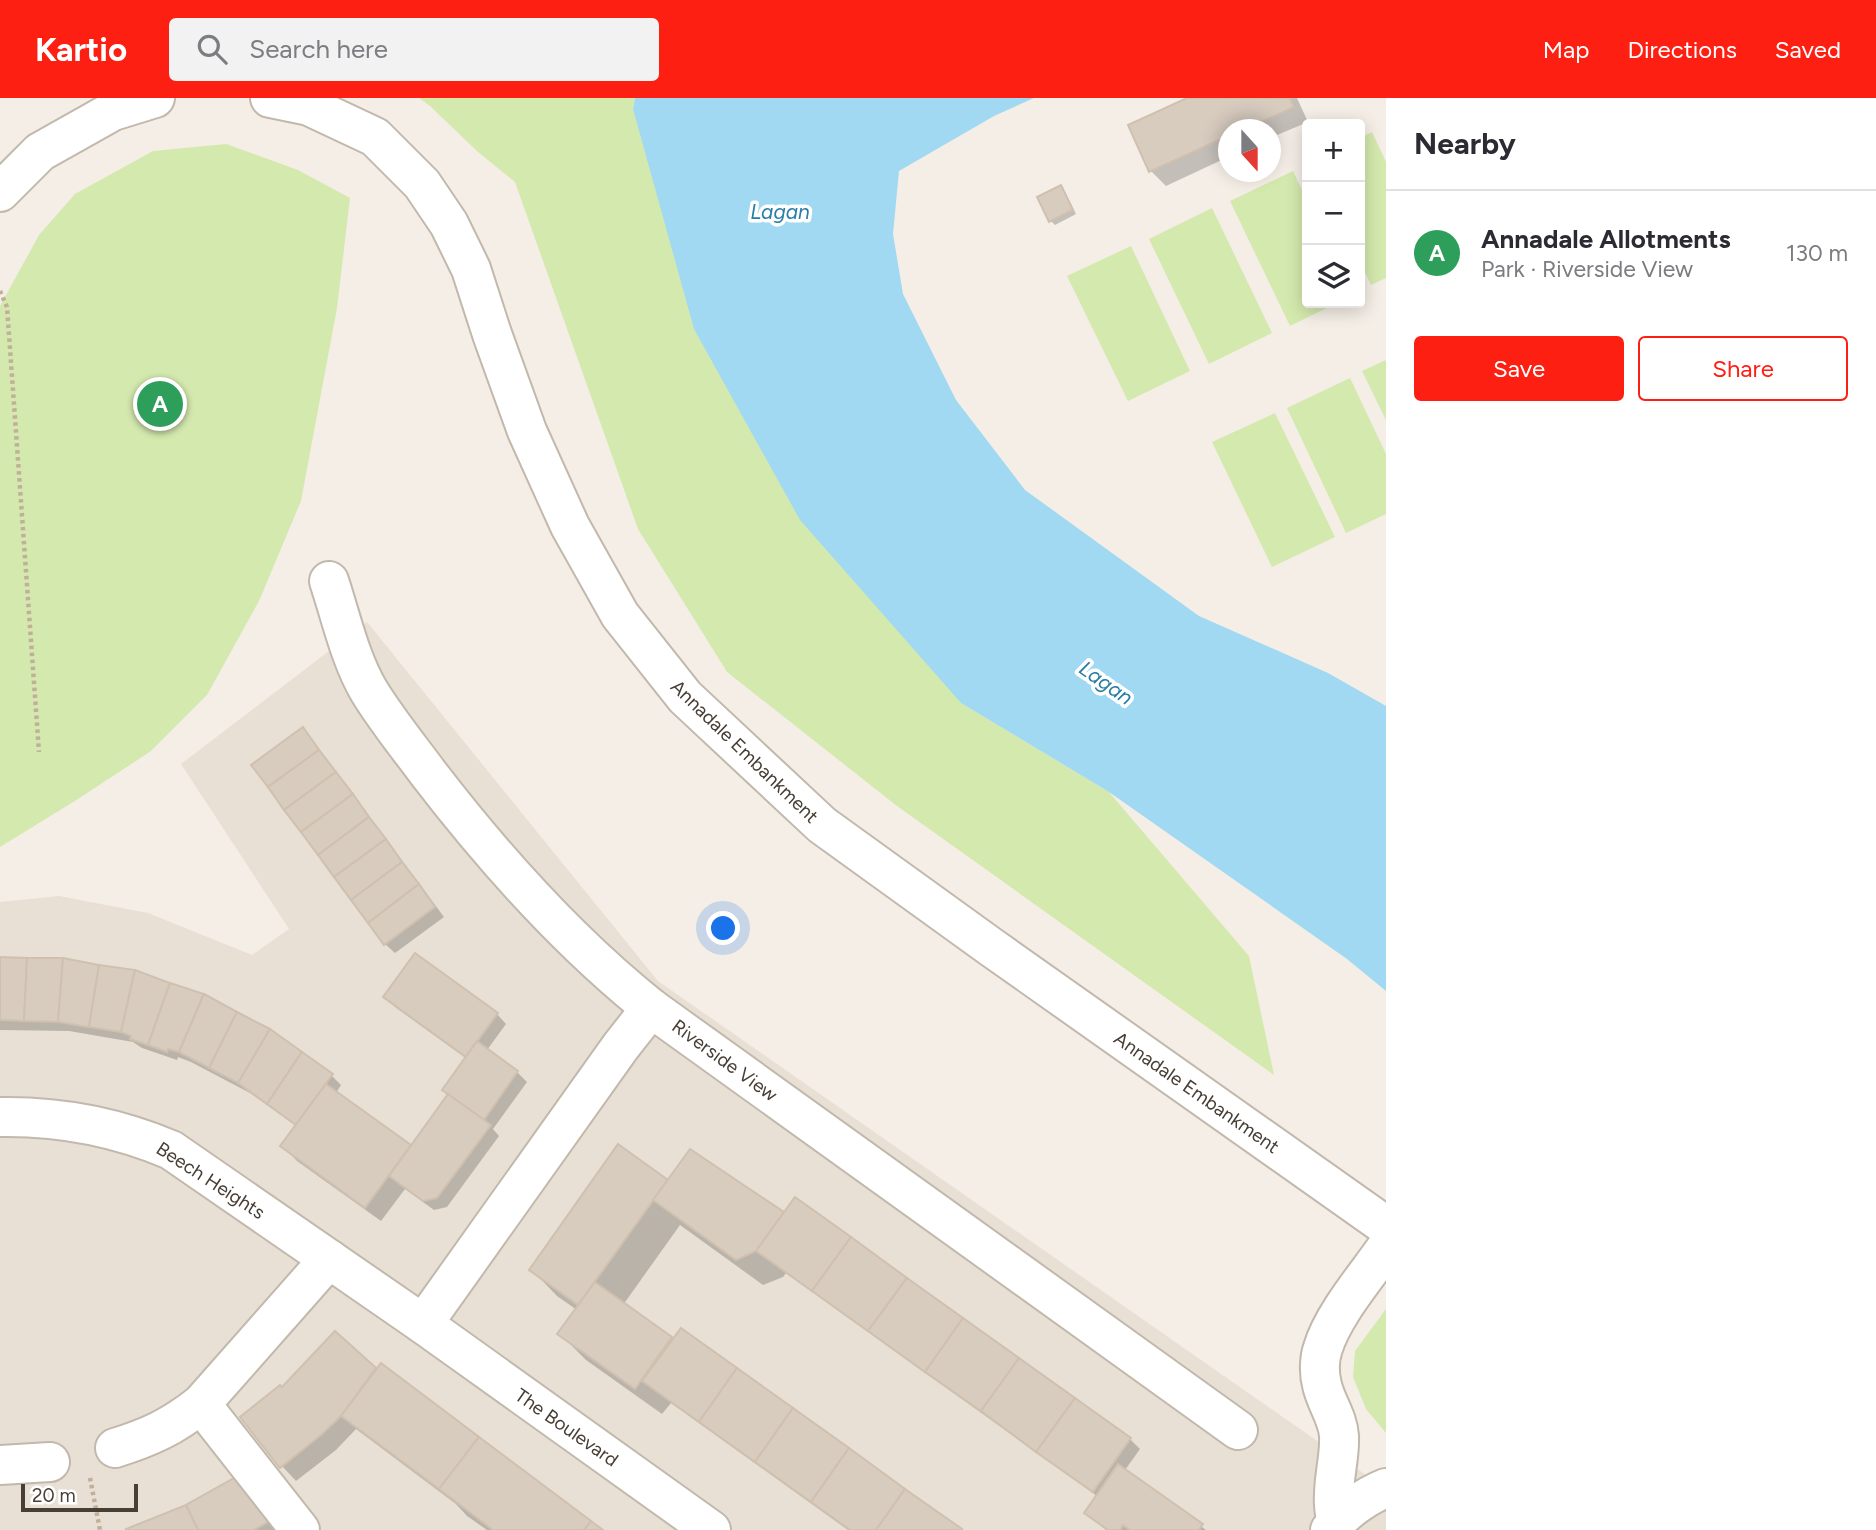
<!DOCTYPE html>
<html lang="en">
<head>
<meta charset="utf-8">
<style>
  body { margin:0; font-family:Figtree,sans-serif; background:#f2f2f3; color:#2b2b33 }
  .controls { position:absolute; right:21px; top:21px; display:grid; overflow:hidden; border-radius:7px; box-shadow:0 4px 18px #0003 }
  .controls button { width:63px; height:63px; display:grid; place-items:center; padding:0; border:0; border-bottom:2px solid #e1e1e2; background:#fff; color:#2b2b33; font:35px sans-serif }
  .compass { position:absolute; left:1218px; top:21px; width:63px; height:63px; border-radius:50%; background:#fff; box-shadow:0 4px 18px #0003; rotate:159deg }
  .scale { position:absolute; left:21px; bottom:18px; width:117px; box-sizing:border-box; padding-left:7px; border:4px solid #473e35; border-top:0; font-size:19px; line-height:24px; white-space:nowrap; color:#473e35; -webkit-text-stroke:5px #fff; paint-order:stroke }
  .you { position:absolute; left:724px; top:831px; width:24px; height:24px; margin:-18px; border:5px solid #fff; border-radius:50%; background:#1a73e8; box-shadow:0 0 0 10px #1a73e833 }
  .badge { display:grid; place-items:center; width:46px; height:46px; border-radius:50%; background:#fe1f13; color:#fff; font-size:23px; font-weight:700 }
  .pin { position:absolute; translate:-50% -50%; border:4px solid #fff; box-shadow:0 2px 7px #0006 }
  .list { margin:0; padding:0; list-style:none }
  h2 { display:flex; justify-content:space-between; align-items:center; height:91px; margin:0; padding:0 28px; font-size:30px }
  h2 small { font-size:23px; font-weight:400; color:#7c7c81 }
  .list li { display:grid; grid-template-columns:46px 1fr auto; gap:21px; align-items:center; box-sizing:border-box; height:126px; padding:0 28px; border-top:2px solid #e1e1e2 }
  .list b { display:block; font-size:26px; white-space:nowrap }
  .list p { margin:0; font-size:23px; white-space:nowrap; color:#7c7c81 }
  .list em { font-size:23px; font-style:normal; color:#7c7c81 }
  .actions { display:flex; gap:14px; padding:21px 28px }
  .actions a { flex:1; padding:16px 0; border:2px solid #fe1f13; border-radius:7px; text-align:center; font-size:24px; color:#fe1f13 }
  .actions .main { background:#fe1f13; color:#fff }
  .icon { flex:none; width:38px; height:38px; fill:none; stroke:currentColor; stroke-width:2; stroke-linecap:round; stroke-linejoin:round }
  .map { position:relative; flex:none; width:1386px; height:1432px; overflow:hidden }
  header { display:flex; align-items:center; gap:42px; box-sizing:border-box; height:98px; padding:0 35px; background:#fe1f13; color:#fff }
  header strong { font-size:33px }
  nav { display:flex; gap:38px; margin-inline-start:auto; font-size:24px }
  .search { width:490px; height:63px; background:#f2f2f3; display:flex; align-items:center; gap:18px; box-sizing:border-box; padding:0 24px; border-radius:7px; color:#7c7c81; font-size:26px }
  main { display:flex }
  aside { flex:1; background:#fff }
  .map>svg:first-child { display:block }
  .residential { fill:#e8e0d4 }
  .green { fill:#d4e9ae }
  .water { fill:#a1d9f2 }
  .shadow { fill:#0003 }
  .building { fill:#d8ccbf; stroke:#d0c0af; stroke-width:2 }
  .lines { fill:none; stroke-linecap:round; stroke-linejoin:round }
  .minor-casing { stroke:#c2b8ac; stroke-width:42 }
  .path { stroke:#c1af9a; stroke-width:4.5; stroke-dasharray:3.5 3.5; stroke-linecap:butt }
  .minor { stroke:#fff; stroke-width:38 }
  .labels { text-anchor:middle; stroke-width:7; stroke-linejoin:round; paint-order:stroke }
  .street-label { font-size:19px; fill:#473e35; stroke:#fff }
  .water-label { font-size:21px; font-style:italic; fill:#297da5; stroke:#fff }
</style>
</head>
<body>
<header>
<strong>Kartio</strong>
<div class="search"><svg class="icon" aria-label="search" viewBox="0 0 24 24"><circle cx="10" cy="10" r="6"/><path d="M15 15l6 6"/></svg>Search here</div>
<nav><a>Map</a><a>Directions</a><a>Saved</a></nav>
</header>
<main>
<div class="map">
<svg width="1386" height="1432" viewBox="0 0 1386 1432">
  <rect width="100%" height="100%" fill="#f4eee6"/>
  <!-- residential -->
  <path class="residential" d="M367,524L658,883L1386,1391V1432H0V804L59,798L148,815L252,857L289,831L181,666Z"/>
  <!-- green -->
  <g class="green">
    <path d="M419,0H635L633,11L961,605L1109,694L1249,858L1274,977L897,708L727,574L638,431L515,84L478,54L430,8Z"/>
    <path d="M1372,34L1386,64V180L1371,187L1360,164V40Z"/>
    <path d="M226,46L298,72L350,100L337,210L301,403L259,503L207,597L151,653L78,701L0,749V208L39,137L75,96L153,53Z"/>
    <path d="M1293,73L1307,103V205H1337L1290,228L1230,103Z"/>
    <path d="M1212,110L1272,235L1209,266L1149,141Z"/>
    <path d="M1131,148L1190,273L1128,303L1067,178Z"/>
    <path d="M1386,262V322L1362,273Z"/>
    <path d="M1350,280L1386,356V416L1346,435L1287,310Z"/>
    <path d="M1275,315L1335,439L1272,469L1212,344Z"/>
    <path d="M1386,1211V1335L1366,1311L1353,1279L1355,1253Z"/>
  </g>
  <!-- water -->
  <path class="water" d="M635,0H1034L994,18L899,73L893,136L903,196L956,302L1025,392L1199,518L1328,575L1386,608V893L1347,861L1109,694L961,605L800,422L694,231L633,11Z"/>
  <!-- shadow -->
  <g class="shadow">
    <path d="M1192,0H1297L1308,24L1270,40V32H1228V59L1166,88L1151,73Z"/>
    <path d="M1060,89L1065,94L1076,116L1055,127L1051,123Z"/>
    <path d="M302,631L312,641L444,819L395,855L385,846Z"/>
    <path d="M0,861L331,977L341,987L336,995L411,1050L450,997L467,961L395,909L386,899L497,916L506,926L487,952L517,974L527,984L493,1031L499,1038L447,1109L434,1112L405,1091L381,1123L297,1063L283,1048L297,1028L250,995L191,964L178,959L177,962L142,950L133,944L69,933L0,932Z"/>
    <path d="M669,1084L784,1117L795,1102L1130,1341L1140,1351L1125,1372L1206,1432H1106L1086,1414L1097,1398L786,1175L783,1179L763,1187L680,1127L623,1207L674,1243L960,1432H848L671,1305L662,1316L586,1262L559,1235L577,1212L557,1198L531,1171Z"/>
    <path d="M335,1235L376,1273L600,1432H487L467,1418L456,1406L356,1331L336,1352L296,1383L282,1368V1291Z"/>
    <path d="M241,1378L280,1432H129L187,1409Z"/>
  </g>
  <!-- building -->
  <g class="building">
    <path d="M1187,0H1290L1294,9L1244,32H1228V38L1149,74L1128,27Z"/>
    <path d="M1061,87L1073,112L1049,124L1037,99Z"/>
    <path d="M303,629L319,652L268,689L251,667Z"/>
    <path d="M319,652L336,674L284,712L268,689Z"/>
    <path d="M336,674L353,696L301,734L284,712Z"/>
    <path d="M353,696L369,719L318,757L301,734Z"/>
    <path d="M369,719L386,741L334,779L318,757Z"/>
    <path d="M386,741L402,764L351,802L334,779Z"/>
    <path d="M402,764L419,786L368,825L351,802Z"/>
    <path d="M419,786L435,809L384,847L368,825Z"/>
    <path d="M415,855L498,915L466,959L383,899Z"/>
    <path d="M0,859L27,860L24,923L0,922Z"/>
    <path d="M27,860H63L58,924L24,923Z"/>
    <path d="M63,860L99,867L89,929L58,924Z"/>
    <path d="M99,867L135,872L121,934L89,929Z"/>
    <path d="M135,872L170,885L148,947L130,941L131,938L121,934Z"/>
    <path d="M170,885L204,896L179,954L168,951L167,954L148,947Z"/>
    <path d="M204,896L237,914L209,970L179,954Z"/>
    <path d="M237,914L270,931L238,985L209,970Z"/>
    <path d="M270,931L302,954L267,1006L238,985Z"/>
    <path d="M477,943L518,973L484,1022L442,992Z"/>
    <path d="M302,954L333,976L296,1027L267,1006Z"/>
    <path d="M326,986L411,1047L365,1110L280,1048Z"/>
    <path d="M448,996L491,1027L437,1100L423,1103L389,1078Z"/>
    <path d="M618,1046L668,1082L578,1207L529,1172Z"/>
    <path d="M690,1051L784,1114L756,1153L736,1162L653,1102Z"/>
    <path d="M795,1099L851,1139L812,1193L756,1153Z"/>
    <path d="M851,1139L907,1180L868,1233L812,1193Z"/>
    <path d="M907,1180L963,1220L925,1274L868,1233Z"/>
    <path d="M595,1184L672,1239L635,1291L557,1236Z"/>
    <path d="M963,1220L1019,1260L981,1313L925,1274Z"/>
    <path d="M681,1230L737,1270L699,1324L642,1283Z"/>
    <path d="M335,1233L376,1270L341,1318L321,1337L280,1370L240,1319L280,1287L282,1289Z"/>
    <path d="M1019,1260L1075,1300L1036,1354L981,1313Z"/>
    <path d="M381,1265L479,1339L439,1391L341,1318Z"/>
    <path d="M737,1270L793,1310L755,1364L699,1324Z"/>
    <path d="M1075,1300L1131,1340L1093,1394L1036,1354Z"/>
    <path d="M793,1310L849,1350L811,1404L755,1364Z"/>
    <path d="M479,1339L591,1423L584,1432H493L439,1391Z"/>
    <path d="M849,1350L905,1391L876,1432H850L811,1404Z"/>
    <path d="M1118,1366L1203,1426L1199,1432H1130L1123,1427L1120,1432H1108L1084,1415Z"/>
    <path d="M241,1376L272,1422L254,1432H198L186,1407Z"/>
    <path d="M905,1391L962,1431L961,1432H876Z"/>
    <path d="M186,1407L198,1432H127L126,1431Z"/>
    <path d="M591,1423L603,1432H584Z"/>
  </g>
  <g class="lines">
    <defs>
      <g id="minor">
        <path d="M270,0L309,8L375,39L422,86L449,126L471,171L492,236L527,333L570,428L620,517L685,599L822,727L991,849L1386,1128"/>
        <path d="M0,94L40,54L113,13L155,0"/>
        <path d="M329,483C341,519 350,561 369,593C386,621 408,648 428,675C494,761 566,842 651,910L1238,1332"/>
        <path d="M0,1019C59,1018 117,1029 171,1052L423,1226L711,1432"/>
        <path d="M423,1226L621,948L651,910"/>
        <path d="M201,1306L300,1432"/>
        <path d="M115,1350C150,1339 172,1329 201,1306L329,1161"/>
        <path d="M0,1367L50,1364"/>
        <path d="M1336,1424C1335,1415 1333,1406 1334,1397C1334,1377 1340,1358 1339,1338C1338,1320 1326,1305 1322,1287C1319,1276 1319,1261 1323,1250C1333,1217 1365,1180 1386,1150"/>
        <path d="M1330,1432C1343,1414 1366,1398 1386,1390"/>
      </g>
    </defs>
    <!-- minor casing -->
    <use href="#minor" class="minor-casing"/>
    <!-- path -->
    <g class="path">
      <path d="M0,193L7,209L39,654"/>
      <path d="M90,1380L100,1432"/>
    </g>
    <!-- minor -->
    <use href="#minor" class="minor"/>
  </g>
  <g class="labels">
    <!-- street labels -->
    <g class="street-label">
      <text transform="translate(745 653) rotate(44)" y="7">Annadale Embankment</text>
      <text transform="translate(725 962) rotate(36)" y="7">Riverside View</text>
      <text transform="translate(1197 994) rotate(35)" y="7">Annadale Embankment</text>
      <text transform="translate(211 1082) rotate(33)" y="7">Beech Heights</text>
      <text transform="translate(567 1329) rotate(35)" y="7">The Boulevard</text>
    </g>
    <!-- water labels -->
    <g class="water-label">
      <text x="780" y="121">Lagan</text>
      <text transform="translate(1106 585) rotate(35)" y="7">Lagan</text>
    </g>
  </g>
</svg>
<div class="controls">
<button>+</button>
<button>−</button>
<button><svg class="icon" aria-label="layers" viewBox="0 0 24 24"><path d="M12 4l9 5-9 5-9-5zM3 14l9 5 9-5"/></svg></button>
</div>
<svg class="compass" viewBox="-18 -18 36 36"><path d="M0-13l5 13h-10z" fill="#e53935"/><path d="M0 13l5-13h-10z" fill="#7c7c81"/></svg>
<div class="scale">20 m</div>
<div class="you"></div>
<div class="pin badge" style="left:160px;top:306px;background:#2e9e5b">A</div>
</div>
<aside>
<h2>Nearby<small></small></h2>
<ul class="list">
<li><span class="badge" style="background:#2e9e5b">A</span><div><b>Annadale Allotments</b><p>Park · Riverside View</p></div><em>130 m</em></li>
</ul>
<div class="actions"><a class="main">Save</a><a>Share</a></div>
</aside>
</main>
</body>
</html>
